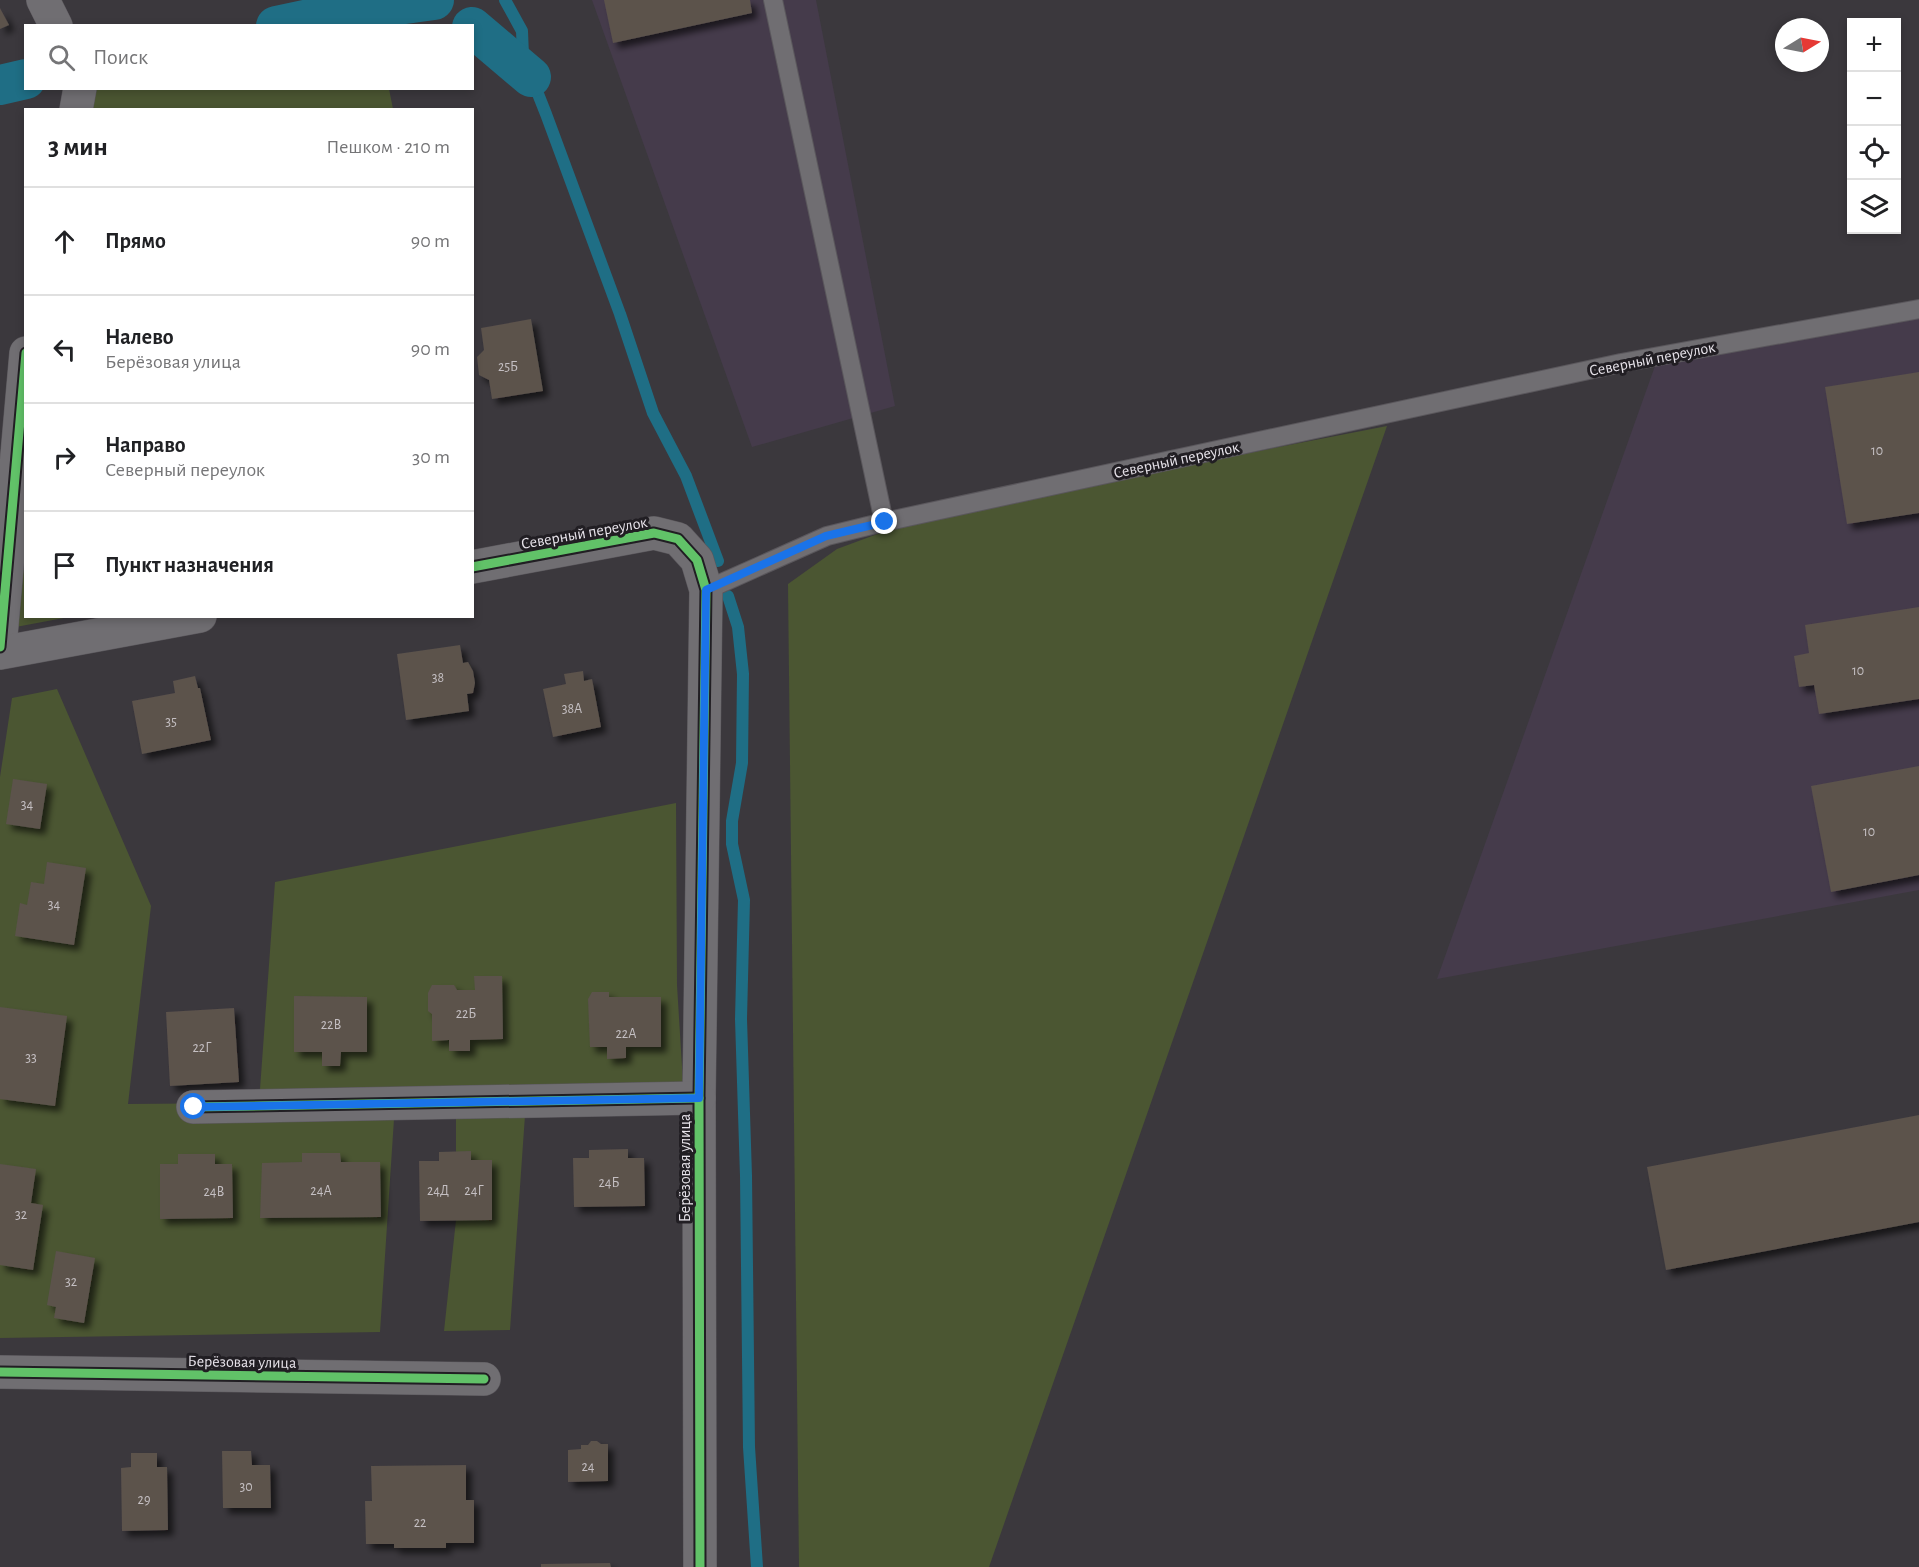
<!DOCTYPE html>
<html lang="ru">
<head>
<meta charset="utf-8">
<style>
  body { margin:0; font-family:"Alegreya Sans",sans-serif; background:#f2f2f2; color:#202124 }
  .controls { position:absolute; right:18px; top:18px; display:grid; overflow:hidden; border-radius:0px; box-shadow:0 3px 9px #0003 }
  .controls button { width:54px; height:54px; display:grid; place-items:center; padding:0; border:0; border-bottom:2px solid #e0e0e0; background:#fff; color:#202124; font:30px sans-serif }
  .compass { position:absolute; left:1775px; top:18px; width:54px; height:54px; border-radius:50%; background:#fff; box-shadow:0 3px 9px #0003; rotate:80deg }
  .stop { position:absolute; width:18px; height:18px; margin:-14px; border:4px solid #1a73e8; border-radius:50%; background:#fff }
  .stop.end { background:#1a73e8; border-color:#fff; box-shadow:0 2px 6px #0008 }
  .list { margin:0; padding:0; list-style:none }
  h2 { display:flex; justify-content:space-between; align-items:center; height:78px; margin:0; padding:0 24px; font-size:26px }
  h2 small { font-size:20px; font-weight:400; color:#757577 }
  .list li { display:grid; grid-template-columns:39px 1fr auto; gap:18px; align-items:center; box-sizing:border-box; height:108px; padding:0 24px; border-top:2px solid #e0e0e0 }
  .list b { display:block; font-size:22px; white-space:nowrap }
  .list p { margin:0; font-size:20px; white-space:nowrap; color:#757577 }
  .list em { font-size:20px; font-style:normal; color:#757577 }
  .icon { flex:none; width:33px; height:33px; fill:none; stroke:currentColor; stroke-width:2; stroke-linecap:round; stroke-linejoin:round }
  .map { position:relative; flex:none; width:1919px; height:1567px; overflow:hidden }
  .search { position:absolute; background:#fff; box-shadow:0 3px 9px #0003; left:24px; top:24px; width:450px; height:66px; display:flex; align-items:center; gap:15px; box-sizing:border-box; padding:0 21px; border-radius:0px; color:#757577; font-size:22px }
  .panel { position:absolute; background:#fff; box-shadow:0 3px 9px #0003; left:24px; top:108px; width:450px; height:510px; border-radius:0px }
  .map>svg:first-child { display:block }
  .built { fill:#453b4b }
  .green { fill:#4b5632 }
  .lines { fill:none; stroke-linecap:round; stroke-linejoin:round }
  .stream { stroke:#1f6e85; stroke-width:12 }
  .canal { stroke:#1f6e85; stroke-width:40 }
  .building { fill:#5b524c; filter:url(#shadow) }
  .lane-casing { stroke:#5a575c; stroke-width:20 }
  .street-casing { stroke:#5a575c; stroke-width:34 }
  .lane { stroke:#706e72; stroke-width:18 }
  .street { stroke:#706e72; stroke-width:33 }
  .cycleway-casing { stroke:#211e23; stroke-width:13 }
  .cycleway { stroke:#61c268; stroke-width:9 }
  .route { stroke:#1a73e8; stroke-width:8 }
  .labels { text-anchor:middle; stroke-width:6; stroke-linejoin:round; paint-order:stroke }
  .number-label { font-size:14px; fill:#c4bfc2 }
  .street-label { font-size:16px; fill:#e7e3ea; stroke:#211e23 }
</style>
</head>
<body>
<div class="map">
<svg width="1919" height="1567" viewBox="0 0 1919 1567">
  <defs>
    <filter id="shadow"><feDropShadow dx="5.5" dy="5.5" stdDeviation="3" flood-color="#0009"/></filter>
  </defs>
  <rect width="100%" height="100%" fill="#3b383d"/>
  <!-- built -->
  <g class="built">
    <path d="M592,0H816L895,406L752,447Z"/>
    <path d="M1919,317V890L1437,979L1655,366Z"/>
  </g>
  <!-- green -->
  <g class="green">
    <path d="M103,88L389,89L393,109L85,110L88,91Z"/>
    <path d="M1387,426L989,1567H799L788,584L837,549L926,516Z"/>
    <path d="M25,497L26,616L69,617L5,629Z"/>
    <path d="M57,689L151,906L128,1104L259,1103L275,882L676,803L677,985L684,1099L526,1101L510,1330L444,1331L456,1220V1102L394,1119L380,1332L0,1338V777L12,698Z"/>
  </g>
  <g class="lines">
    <!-- stream -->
    <g class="stream">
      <path d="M505,0L522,31L523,56L546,114L620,314L653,413L686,476L718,561"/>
      <path d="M728,596L738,627L743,674L742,763L732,821V844L744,900L741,1019L746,1176L749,1447L757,1567"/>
    </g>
    <!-- canal -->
    <g class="canal">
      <path d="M276,26L333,14L434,0"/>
      <path d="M472,27L531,77"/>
      <path d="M0,85L26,79"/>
    </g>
  </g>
  <!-- building -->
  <g class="building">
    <path d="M604,0H750L752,13L613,43Z"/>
    <path d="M0,8L9,25L0,29Z"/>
    <path d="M531,319L543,391L492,399L489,380L479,375L477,357L484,350L481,328Z"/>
    <path d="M1919,372V513L1847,524L1825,387Z"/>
    <path d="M1919,607V699L1819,714L1814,685L1799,687L1794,656L1809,653L1805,625Z"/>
    <path d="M460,645L463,663L468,662L473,671L475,683L473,693L467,694L469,711L406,720L397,654Z"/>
    <path d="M583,671L584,681L592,679L601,727L553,737L543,689L566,684L564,674Z"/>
    <path d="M195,676L198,688H200L211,740L142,754L132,701L175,693L173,681Z"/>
    <path d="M1919,766V875L1831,892L1811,786Z"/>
    <path d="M13,779L47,784L40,829L6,824Z"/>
    <path d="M47,862L86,868L74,945L15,936L20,903L27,905L31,882L44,884Z"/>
    <path d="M474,976H502L503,1039L470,1040V1051H449V1040L432,1041V1014L428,1011V993L432,985H454L457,990H475Z"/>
    <path d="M592,992H609V997H661V1047H626V1058L607,1059V1047H590L588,999Z"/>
    <path d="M294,996L367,997V1052H341L340,1066H322V1052H294Z"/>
    <path d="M0,1007L67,1016L55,1106L0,1099Z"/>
    <path d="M234,1008L239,1082L170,1086L166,1012Z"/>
    <path d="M1919,1115V1222L1666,1270L1647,1167Z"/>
    <path d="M628,1149V1158H644L645,1206L574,1207L573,1158H589V1150Z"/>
    <path d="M471,1151V1160H492V1220L420,1221L419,1161H439V1152Z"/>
    <path d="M302,1153H340L341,1162H380L381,1217L260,1218L262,1163L302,1162Z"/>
    <path d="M178,1154H215V1164H232L233,1218L160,1219V1164H178Z"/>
    <path d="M0,1164L36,1169L31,1203L43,1205L33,1270L0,1265Z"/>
    <path d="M56,1251L95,1258L84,1323L54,1318L56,1307L47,1305Z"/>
    <path d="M591,1441H597L601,1444H608V1481L568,1482V1450L581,1449V1445H588Z"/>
    <path d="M222,1451H251L252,1465H270L271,1508H223Z"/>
    <path d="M131,1453H157V1467H167L168,1530L122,1531L121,1468L131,1467Z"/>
    <path d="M466,1465V1500H474V1543H446V1548H394V1544H366L365,1501H372L371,1466Z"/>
    <path d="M610,1563L611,1567H541V1564Z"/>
  </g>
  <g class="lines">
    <defs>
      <g id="lane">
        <path d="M773,0L884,522"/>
        <path d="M706,590L827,536L884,522L1621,363L1919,309"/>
      </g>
      <g id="street">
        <path d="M43,0L56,26"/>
        <path d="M76,110L80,88"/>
        <path d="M472,567L654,533L678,539L697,560L706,590L699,1098L700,1567"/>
        <path d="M0,647L26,353"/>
        <path d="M0,653L200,616"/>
        <path d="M193,1107L699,1098"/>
        <path d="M0,1372L484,1379"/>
      </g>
    </defs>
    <!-- lane casing -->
    <use href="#lane" class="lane-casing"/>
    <!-- street casing -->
    <use href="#street" class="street-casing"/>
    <!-- lane -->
    <use href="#lane" class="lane"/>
    <!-- street -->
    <use href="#street" class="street"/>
    <defs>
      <g id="cycleway">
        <path d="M472,567L654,533L678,539L697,560L706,590L699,1098L700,1567"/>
        <path d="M0,647L26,353"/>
        <path d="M193,1107L699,1098"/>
        <path d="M0,1372L484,1379"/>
      </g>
    </defs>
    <!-- cycleway casing -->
    <use href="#cycleway" class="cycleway-casing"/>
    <!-- cycleway -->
    <use href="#cycleway" class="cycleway"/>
  </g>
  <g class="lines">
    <!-- route -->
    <path class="route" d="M194,1107L699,1098L706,590L826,536L885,522"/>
  </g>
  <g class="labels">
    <!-- number labels -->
    <g class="number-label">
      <text x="508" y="371">25Б</text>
      <text x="1877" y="455">10</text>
      <text x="1858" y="675">10</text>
      <text x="438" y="682">38</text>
      <text x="572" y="713">38А</text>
      <text x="171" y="726">35</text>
      <text x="27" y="809">34</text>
      <text x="1869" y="836">10</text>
      <text x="54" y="909">34</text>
      <text x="466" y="1018">22Б</text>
      <text x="331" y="1029">22В</text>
      <text x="626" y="1038">22А</text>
      <text x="202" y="1052">22Г</text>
      <text x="31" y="1062">33</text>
      <text x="609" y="1187">24Б</text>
      <text x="321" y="1195">24А</text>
      <text x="438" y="1195">24Д</text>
      <text x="474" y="1195">24Г</text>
      <text x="214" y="1196">24В</text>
      <text x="21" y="1219">32</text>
      <text x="71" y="1286">32</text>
      <text x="588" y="1471">24</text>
      <text x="246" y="1491">30</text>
      <text x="144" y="1504">29</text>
      <text x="420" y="1527">22</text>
    </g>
    <!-- street labels -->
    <g class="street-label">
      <text transform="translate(1652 358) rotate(-11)" y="6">Северный переулок</text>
      <text transform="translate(1176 459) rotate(-12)" y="6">Северный переулок</text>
      <text transform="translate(584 532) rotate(-10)" y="6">Северный переулок</text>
      <text transform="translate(684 1168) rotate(-90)" y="6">Берёзовая улица</text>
      <text transform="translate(242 1361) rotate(1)" y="6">Берёзовая улица</text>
    </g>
  </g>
</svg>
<div class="controls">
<button>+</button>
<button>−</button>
<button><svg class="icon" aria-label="locate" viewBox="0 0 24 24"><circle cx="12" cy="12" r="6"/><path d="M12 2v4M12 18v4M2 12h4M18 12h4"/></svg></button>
<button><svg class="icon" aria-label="layers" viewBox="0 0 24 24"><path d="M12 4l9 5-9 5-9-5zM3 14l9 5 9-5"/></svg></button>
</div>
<svg class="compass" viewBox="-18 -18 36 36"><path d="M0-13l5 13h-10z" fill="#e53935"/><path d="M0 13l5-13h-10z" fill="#757577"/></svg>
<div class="stop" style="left:194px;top:1107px"></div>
<div class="stop end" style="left:885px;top:522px"></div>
<div class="search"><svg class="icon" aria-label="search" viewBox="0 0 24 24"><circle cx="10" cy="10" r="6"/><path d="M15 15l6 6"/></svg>Поиск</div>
<section class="panel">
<h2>3 мин<small>Пешком · 210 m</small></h2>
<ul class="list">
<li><svg class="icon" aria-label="ahead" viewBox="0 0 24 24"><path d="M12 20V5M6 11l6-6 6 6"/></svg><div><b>Прямо</b></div><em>90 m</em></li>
<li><svg class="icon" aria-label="left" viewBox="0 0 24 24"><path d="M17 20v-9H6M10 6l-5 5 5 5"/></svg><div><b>Налево</b><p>Берёзовая улица</p></div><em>90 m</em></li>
<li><svg class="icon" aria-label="right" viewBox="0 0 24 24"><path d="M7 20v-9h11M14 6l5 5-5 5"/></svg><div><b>Направо</b><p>Северный переулок</p></div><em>30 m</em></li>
<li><svg class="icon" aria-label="arrive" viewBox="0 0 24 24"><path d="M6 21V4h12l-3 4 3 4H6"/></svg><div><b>Пункт назначения</b></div></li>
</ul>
</section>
</div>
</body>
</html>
